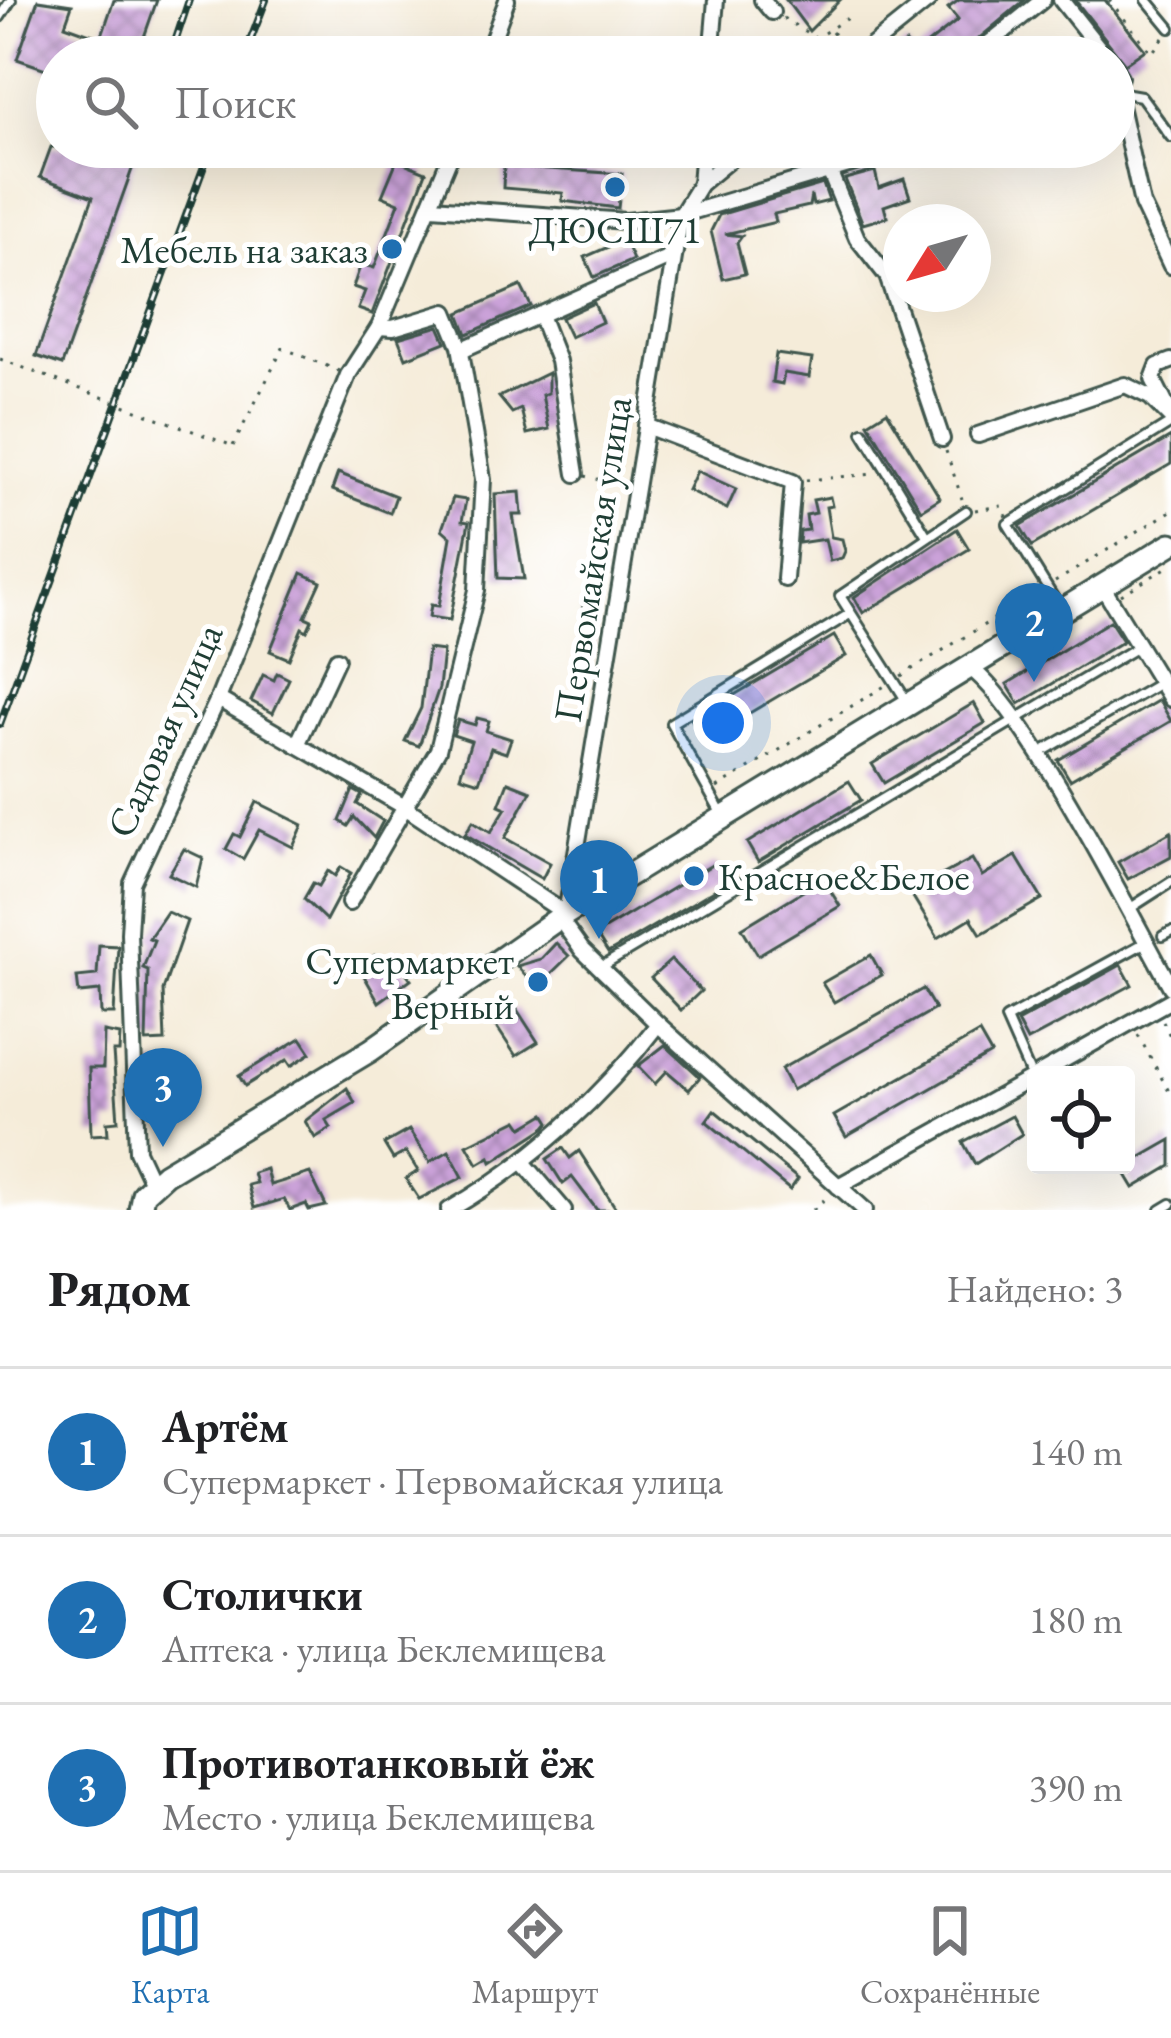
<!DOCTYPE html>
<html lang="ru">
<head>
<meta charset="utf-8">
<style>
  body { margin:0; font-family:"EB Garamond",serif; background:#f2f2f2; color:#202124 }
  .controls { position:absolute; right:36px; bottom:36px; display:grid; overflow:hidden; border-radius:12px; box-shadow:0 12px 48px #0002 }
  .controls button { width:108px; height:108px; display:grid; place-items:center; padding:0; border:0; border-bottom:3px solid #e0e0e0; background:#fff; color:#202124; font:60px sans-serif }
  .compass { position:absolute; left:883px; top:204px; width:108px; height:108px; border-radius:50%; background:#fff; box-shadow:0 12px 48px #0002; rotate:233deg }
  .you { position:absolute; left:723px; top:723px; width:42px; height:42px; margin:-30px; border:9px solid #fff; border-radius:50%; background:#1a73e8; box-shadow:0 0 0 18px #1a73e833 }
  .badge { display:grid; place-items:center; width:78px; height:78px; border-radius:50%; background:#1f6fb2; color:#fff; font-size:39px; font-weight:700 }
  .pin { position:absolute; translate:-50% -99px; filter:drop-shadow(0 3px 6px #0008) }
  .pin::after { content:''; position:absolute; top:63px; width:42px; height:36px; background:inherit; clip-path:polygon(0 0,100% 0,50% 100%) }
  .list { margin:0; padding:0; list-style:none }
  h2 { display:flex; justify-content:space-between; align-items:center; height:156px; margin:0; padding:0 48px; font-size:51px }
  h2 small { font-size:39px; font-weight:400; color:#757577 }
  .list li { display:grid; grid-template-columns:78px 1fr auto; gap:36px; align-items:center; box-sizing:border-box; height:168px; padding:0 48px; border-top:3px solid #e0e0e0 }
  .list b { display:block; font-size:45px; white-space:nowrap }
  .list p { margin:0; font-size:39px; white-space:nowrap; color:#757577 }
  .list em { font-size:39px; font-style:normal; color:#757577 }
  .icon { flex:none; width:66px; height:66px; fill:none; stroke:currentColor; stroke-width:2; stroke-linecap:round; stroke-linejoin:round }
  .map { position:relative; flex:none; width:1171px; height:1210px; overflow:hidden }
  .search { position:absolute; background:#fff; box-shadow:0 12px 48px #0002; left:36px; right:36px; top:36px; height:132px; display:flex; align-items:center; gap:30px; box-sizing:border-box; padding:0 42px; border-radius:66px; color:#757577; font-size:45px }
  .sheet { height:660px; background:#fff }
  nav { display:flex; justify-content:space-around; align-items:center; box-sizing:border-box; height:168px; border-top:3px solid #e0e0e0; background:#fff; font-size:33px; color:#757577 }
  nav a { display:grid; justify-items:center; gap:6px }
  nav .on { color:#1f6fb2 }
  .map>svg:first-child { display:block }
  .building { fill:url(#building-cross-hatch) }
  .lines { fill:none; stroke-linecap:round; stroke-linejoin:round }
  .service-casing { stroke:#3f574d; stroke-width:14 }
  .minor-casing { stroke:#3f574d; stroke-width:20 }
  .secondary-casing { stroke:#3f574d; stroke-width:27 }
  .path { stroke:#3f574d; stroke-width:3; stroke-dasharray:3 9; stroke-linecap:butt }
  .service { stroke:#fff; stroke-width:8 }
  .minor { stroke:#fff; stroke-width:14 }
  .secondary { stroke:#fff; stroke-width:21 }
  .rail-casing { stroke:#1f3d34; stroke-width:8 }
  .rail { stroke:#fff; stroke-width:3; stroke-dasharray:9; stroke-linecap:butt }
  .path-bridge { stroke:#3f574d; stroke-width:3; stroke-dasharray:3 9; stroke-linecap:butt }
  .poi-dot { fill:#1f6fb2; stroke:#fff; stroke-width:4.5 }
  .labels { text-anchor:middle; stroke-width:10; stroke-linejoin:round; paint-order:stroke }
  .poi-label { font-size:39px; fill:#1f3d34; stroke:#fff; text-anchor:end }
  .street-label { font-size:39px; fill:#1f3d34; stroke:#fff }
</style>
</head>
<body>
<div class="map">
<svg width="1171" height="1210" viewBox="0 0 1171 1210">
  <defs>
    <pattern id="building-cross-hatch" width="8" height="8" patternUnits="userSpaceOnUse" patternTransform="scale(3)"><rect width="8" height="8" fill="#cba2d9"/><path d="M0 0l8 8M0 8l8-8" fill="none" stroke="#a485b1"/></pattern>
  </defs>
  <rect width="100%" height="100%" fill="#fff"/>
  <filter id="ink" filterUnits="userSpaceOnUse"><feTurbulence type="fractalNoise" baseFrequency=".00833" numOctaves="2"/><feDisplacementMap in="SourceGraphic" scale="24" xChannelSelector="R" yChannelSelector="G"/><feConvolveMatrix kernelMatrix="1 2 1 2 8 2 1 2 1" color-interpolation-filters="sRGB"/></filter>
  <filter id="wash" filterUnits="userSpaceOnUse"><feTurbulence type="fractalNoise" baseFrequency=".004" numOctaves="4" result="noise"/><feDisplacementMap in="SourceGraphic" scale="48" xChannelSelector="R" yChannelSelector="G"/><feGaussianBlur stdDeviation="2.7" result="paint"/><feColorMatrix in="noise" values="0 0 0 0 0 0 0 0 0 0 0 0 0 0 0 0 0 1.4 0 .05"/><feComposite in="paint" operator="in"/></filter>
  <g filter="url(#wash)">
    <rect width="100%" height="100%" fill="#f5ecd9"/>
    <g id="blocks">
      <!-- building -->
      <g class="building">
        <path d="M38,0L72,5L65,25L101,38L114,0H157L137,57H57V73L17,59Z"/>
        <path d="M786,0H840L809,31Z"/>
        <path d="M959,0H1025L957,57H888L906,43L915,54L958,20L948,8Z"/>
        <path d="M1075,0H1105L1145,50L1125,64Z"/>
        <path d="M51,147H140L62,365L36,356L93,197L40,177Z"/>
        <path d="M397,160L426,172L372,314L358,309L365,291L353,287L361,264L374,268L399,203L382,196Z"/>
        <path d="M504,166L622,174L618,208L562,201L563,193L503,188Z"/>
        <path d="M875,171L879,188L904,179L910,197L884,206L887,217L863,224L845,179Z"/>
        <path d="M823,184L829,201L813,205L811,195L809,206L774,214L776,222L725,234L742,236L737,243L745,274L723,279L711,231L719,215Z"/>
        <path d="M624,240L633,260L594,277L585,257Z"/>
        <path d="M521,286L531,306L467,334L459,313Z"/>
        <path d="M594,303L602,322L570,337L561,318Z"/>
        <path d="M439,326L446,342L406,358L398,338Z"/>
        <path d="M776,354L812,359L809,377L784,373L782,384L772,382Z"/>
        <path d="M548,373V393L542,395L549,429L527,434L521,409L512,413L499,397Z"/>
        <path d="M887,411L940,498L921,510L868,423Z"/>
        <path d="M1171,437V464L1032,546L1020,526Z"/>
        <path d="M697,471L736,489L727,509L688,490Z"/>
        <path d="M338,473L396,496L390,513L332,490Z"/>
        <path d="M520,492L522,515H513L524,579L498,578L495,494Z"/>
        <path d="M830,497L832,506L826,507L831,537L842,539L845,551L842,558L830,561L825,539L799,543L800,531L808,530L806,515L816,513L813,500Z"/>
        <path d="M453,498L466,500L462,521L469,522L450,620L429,617L431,605L439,606L451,537L442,529Z"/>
        <path d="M957,529L969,549L863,613L854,597Z"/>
        <path d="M302,573L321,582L305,617L312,620L307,631L302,628L289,659L270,651Z"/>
        <path d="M583,606H600L590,665L576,664Z"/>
        <path d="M1110,621L1123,641L1019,704L1007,684Z"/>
        <path d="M834,636L846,656L704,740L692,720Z"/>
        <path d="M428,649L443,651L439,688L419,746L405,741L421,708Z"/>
        <path d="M277,673L289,679L273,713L251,701L263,675L274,680Z"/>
        <path d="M1159,700L1171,721L1070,780L1058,760Z"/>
        <path d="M974,703L985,723L884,783L872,764Z"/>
        <path d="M477,718L489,721L486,731L511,739L506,753L491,748L479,782L460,776L471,741L453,735L458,720L475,725Z"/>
        <path d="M849,781L861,800L758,862L747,843Z"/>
        <path d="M508,782L531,791L505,838L550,863L542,879L465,834L473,821L491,832L506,808L499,805Z"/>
        <path d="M353,790L362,795L357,804L383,821L374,838L354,817L348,826L340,821Z"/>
        <path d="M257,802L303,825L293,847L259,830L243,859L226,849L234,834L240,837Z"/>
        <path d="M1171,832V856L1128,879L1118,862Z"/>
        <path d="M184,849L203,858L196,887L169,874Z"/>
        <path d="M1016,856L1042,899L981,934L971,918L938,938L910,892L972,859L982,876Z"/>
        <path d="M715,863L726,883L608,953L596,934Z"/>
        <path d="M341,867L351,873L326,920L304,899L313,883L319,886L328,871L335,876Z"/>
        <path d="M823,879L840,906L758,955L742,928Z"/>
        <path d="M167,912L187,921L163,990L165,1041L146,1042L148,970L143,968L154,940L149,938Z"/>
        <path d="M556,943L569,956L536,988L517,966L541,959Z"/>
        <path d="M99,945L118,946L114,1014H101L100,991L79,993L77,977L97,975Z"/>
        <path d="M375,955L383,965L394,957L411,979L379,1002L359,967Z"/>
        <path d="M871,955L882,975L834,1002L822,983Z"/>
        <path d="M671,960L701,991L681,1010L651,978Z"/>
        <path d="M1121,965L1132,985L1027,1041L1017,1022Z"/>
        <path d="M923,989L935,1009L792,1090L781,1069Z"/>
        <path d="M516,1008L538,1042L516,1056L494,1023Z"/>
        <path d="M104,1032L120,1035L119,1052H113L118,1121L107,1122L108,1134L91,1135L89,1068H103Z"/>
        <path d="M979,1033L991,1054L846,1137L834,1116Z"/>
        <path d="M301,1038L311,1053L291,1066L287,1060L245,1086L239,1076Z"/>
        <path d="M665,1045L700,1077L689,1090L667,1071L655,1084L638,1066Z"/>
        <path d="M147,1065H166L168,1111L150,1112Z"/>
        <path d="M347,1088L355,1103L326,1120L331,1128L315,1138L305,1121Z"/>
        <path d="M714,1110L798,1179L790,1190L706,1121Z"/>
        <path d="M545,1114L550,1122L546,1127L492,1162L490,1157L478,1164L467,1145L518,1120L523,1127Z"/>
        <path d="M1012,1116L1022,1134L975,1164L963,1142Z"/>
        <path d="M409,1130L430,1162L449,1151L463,1177L419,1199L406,1179L418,1171L406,1152L393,1159L384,1144Z"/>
        <path d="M1171,1140V1166L1134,1188L1122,1168Z"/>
        <path d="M563,1148L570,1158L579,1151L617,1210H597L572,1177L563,1184L547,1159Z"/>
        <path d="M266,1169L270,1185L310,1173L326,1206L309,1210L306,1204L290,1210L284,1199L254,1208L248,1185L256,1183L253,1173Z"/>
      </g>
    </g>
  </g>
  <g filter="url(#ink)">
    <use href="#blocks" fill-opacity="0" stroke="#3f574d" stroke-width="3"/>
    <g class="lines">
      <defs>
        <g id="service">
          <path d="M1147,0L1170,28"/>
          <path d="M0,17L11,0"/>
          <path d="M1118,92L1141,96L1171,137"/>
          <path d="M863,432L927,536"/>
          <path d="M1061,610L1008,524L1171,423"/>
          <path d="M908,703L840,596L966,511"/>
          <path d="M1038,754L1160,683"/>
          <path d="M721,813L671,723L848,615"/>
          <path d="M1129,909L1171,882"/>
          <path d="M1163,936L1171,932"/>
          <path d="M601,967L1139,646"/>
          <path d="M1032,1078L1006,1019L1146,942"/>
          <path d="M1161,1210L1171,1204"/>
        </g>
        <g id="minor">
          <path d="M762,0L772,12"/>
          <path d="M1061,0L1106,57"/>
          <path d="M486,57L507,0"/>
          <path d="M711,57L716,0"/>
          <path d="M858,57L929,0"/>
          <path d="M972,57L1043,0"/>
          <path d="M1114,67L1120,77L1114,93"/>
          <path d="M1117,92L1142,204L1171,266"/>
          <path d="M838,164L858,147"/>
          <path d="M828,168L857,238L887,276L942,439"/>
          <path d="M700,184L703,147"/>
          <path d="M432,207L626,221L681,215L909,147"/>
          <path d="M540,315L558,361L576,474"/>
          <path d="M461,350L674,255"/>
          <path d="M1168,409L1153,379L1158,366L1171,361"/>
          <path d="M646,426L793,482L785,579"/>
          <path d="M978,435L1125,385L1150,397L1171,418"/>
          <path d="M1102,586L1171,699"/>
          <path d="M969,667C1028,710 1130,914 1171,987"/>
          <path d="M218,699L403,806L566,914L681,215L700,184L745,147"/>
          <path d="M297,745L337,659"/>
          <path d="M349,903L438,750L477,590L483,479L460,346L446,312L393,328L379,327"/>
          <path d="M559,918L582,950L658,1024L865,1210"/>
          <path d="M1037,1075L1171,1000"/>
          <path d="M523,1162L564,1210"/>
          <path d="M152,1183L137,1151L129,933L132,883L218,699L348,375L379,327L454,147"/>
          <path d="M838,1186L1036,1076"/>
          <path d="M449,1210C529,1164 602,1098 658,1024"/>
        </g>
        <path id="secondary" d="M140,1210L143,1194L165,1174L371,1050L559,918L1171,544"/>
      </defs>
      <!-- service casing -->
      <use href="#service" class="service-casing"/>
      <!-- minor casing -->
      <use href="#minor" class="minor-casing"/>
      <!-- secondary casing -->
      <use href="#secondary" class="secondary-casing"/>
      <!-- path -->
      <g class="path">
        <path d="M1109,0L1152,53L1163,38"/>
        <path d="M783,18L816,38L852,15"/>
        <path d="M832,32L848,53"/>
        <path d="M509,34L560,57"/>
        <path d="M568,57L582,30"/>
        <path d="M233,446L283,348L339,371"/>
        <path d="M946,451L962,499"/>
        <path d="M585,476L623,486"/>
        <path d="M806,480L874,474"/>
        <path d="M975,510L1002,506L1006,517"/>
        <path d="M1055,582L1171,511"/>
        <path d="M1121,595L1171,565"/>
        <path d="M901,676L1036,593"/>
        <path d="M717,788L888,684"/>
        <path d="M1163,1021L1171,1038"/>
        <path d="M1138,1035L1171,1095"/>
        <path d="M813,1210L829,1195"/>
      </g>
      <!-- service -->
      <use href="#service" class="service"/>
      <!-- minor -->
      <use href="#minor" class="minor"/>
      <!-- secondary -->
      <use href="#secondary" class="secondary"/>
      <defs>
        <g id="rail">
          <path d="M170,57L189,0"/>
          <path d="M244,57L266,0"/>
          <path d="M0,724L211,147"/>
        </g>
      </defs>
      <!-- rail casing -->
      <use href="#rail" class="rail-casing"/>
      <!-- rail -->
      <use href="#rail" class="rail"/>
      <!-- path-bridge -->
      <path class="path-bridge" d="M0,359L233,446"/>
    </g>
  </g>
  <!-- markers -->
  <g class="poi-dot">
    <circle cx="615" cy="187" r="12"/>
    <circle cx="392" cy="249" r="12"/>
    <circle cx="694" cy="876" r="12"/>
    <circle cx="538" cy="982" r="12"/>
  </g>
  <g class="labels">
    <!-- poi labels -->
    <g class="poi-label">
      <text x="615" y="243" text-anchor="middle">ДЮСШ71</text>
      <text x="368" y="263">Мебель на заказ</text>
      <text x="718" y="890" text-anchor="start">Красное&amp;Белое</text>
      <text x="514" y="974">Супермаркет<tspan x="514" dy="45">Верный</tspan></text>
    </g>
    <!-- street labels -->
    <g class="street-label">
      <text transform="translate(592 559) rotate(-81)" y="14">Первомайская улица</text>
      <text transform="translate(164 730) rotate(-66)" y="14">Садовая улица</text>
    </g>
  </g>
</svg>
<div class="controls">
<button><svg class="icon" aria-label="locate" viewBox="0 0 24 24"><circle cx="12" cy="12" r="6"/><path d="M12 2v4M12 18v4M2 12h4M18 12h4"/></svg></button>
</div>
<svg class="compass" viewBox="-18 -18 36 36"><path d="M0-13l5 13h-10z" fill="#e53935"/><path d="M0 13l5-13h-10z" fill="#757577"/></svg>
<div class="you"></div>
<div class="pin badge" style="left:599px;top:939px">1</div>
<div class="pin badge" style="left:1034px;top:682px">2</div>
<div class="pin badge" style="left:163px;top:1147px">3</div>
<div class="search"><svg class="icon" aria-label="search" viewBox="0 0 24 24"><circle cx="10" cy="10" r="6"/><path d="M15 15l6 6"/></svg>Поиск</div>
</div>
<section class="sheet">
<h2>Рядом<small>Найдено: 3</small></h2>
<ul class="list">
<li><span class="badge">1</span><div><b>Артём</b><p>Супермаркет · Первомайская улица</p></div><em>140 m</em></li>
<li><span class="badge">2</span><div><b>Столички</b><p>Аптека · улица Беклемищева</p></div><em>180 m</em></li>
<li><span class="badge">3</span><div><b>Противотанковый ёж</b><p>Место · улица Беклемищева</p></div><em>390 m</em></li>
</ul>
</section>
<nav>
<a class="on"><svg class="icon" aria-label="map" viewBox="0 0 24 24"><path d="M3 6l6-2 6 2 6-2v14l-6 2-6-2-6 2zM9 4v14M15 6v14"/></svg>Карта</a>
<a><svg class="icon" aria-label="directions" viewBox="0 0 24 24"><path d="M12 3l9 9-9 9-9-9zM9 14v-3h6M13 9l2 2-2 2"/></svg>Маршрут</a>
<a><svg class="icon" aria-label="saved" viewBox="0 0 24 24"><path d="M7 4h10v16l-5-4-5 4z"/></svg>Сохранённые</a>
</nav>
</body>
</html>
